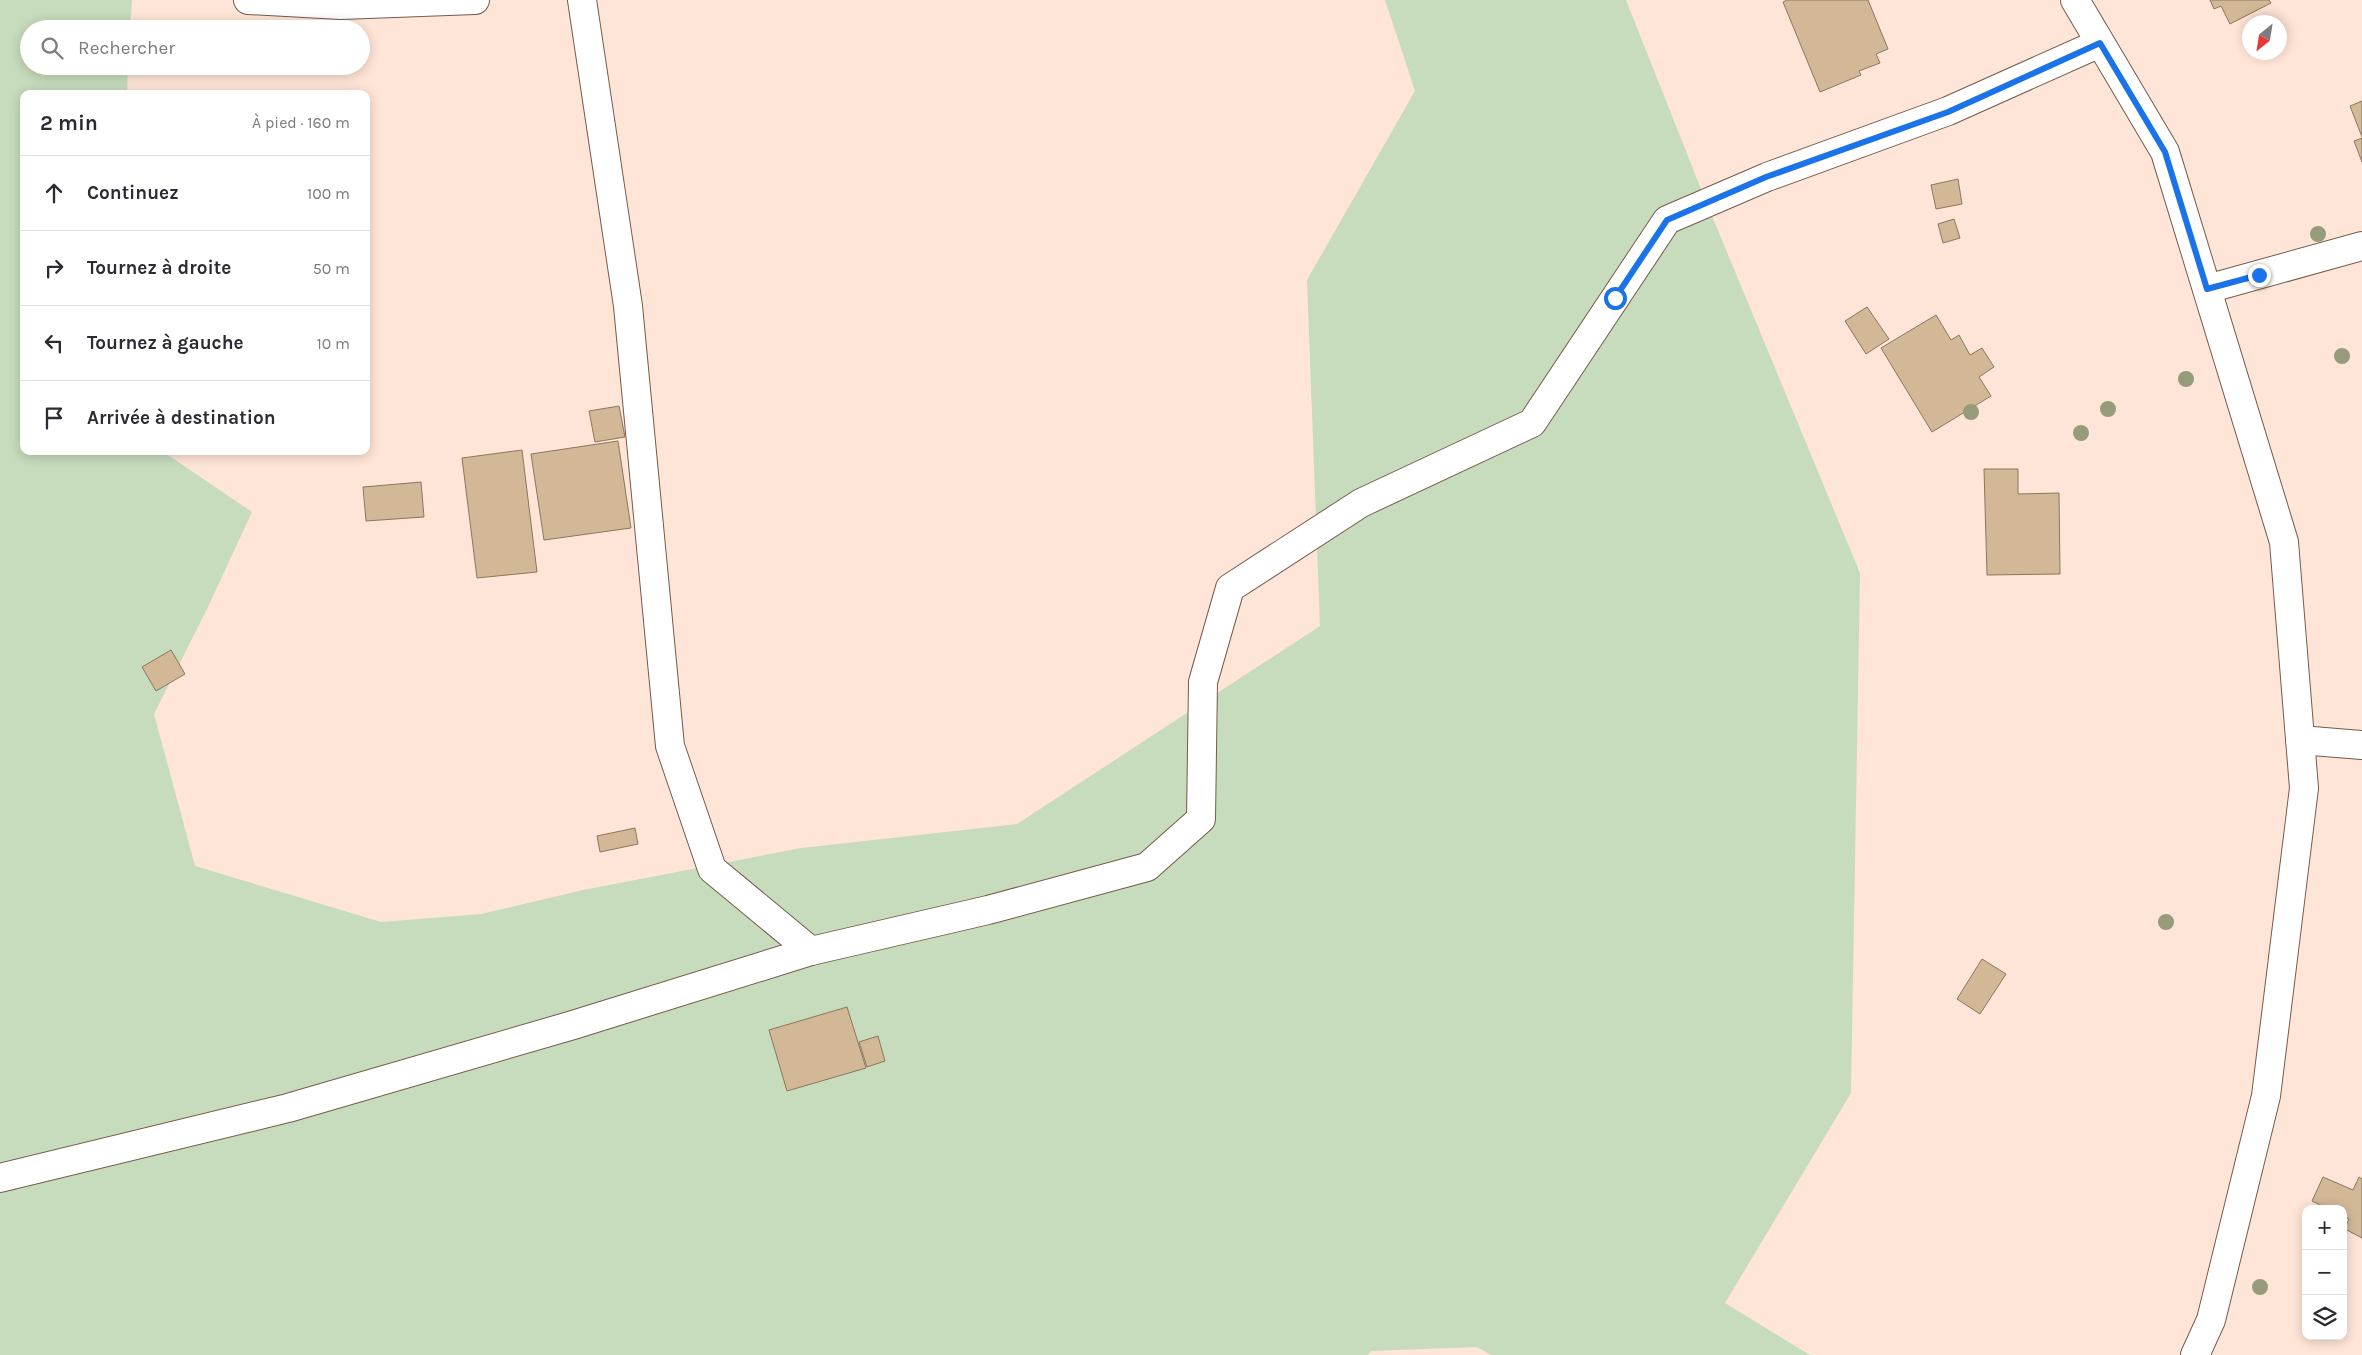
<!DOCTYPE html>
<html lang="fr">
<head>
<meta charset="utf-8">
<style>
  body { margin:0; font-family:Karla,sans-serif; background:#f7f7f7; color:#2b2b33 }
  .controls { position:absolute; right:15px; bottom:15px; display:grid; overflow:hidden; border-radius:10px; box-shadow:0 2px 12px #0003 }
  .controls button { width:45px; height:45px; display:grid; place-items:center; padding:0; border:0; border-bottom:1px solid #e1e1e2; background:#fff; color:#2b2b33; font:25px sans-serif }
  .compass { position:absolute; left:2242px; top:15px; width:45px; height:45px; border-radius:50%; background:#fff; box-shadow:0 2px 12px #0003; rotate:210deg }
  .stop { position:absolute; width:15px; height:15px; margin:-11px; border:4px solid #1a73e8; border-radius:50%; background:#fff }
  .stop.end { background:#1a73e8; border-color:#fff; box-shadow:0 1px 5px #0008 }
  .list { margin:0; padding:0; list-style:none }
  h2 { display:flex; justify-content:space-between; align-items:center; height:65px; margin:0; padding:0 20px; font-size:21px }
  h2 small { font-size:16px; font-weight:400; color:#7c7c81 }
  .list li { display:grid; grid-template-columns:32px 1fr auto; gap:15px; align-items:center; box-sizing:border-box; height:75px; padding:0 20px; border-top:1px solid #e1e1e2 }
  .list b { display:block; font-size:19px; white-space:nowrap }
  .list em { font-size:16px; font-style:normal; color:#7c7c81 }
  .icon { flex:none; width:28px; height:28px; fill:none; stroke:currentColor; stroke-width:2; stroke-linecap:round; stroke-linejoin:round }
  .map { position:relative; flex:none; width:2362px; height:1355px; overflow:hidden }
  .search { position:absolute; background:#fff; box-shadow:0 2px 12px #0003; left:20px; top:20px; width:350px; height:55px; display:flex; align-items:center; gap:12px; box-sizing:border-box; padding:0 18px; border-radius:28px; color:#7c7c81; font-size:19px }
  .panel { position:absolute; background:#fff; box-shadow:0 2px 12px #0003; left:20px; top:90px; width:350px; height:365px; border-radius:10px }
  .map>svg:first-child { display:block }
  .green { fill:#c6dcbc }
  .building { fill:#d2b897; stroke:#89775e }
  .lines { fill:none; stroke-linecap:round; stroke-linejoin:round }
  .minor-casing { stroke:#755b4b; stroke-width:30 }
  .secondary-casing { stroke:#755b4b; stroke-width:30 }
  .minor { stroke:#fff; stroke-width:28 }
  .secondary { stroke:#fff; stroke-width:28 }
  .tree { fill:#969c7b }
  .route { stroke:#1a73e8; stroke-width:6 }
</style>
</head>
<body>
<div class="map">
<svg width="2362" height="1355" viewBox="0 0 2362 1355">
  <rect width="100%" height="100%" fill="#ffe5d7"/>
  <!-- green -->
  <path class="green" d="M0,0H132L130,29H29V66H128L127,94H24V451H162L252,512L207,609L154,714L195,866L381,922L481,914L583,890L801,848L1017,824L1320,626L1307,280L1415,91L1385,0H1626L1705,199L1860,573L1851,1093L1725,1303L1810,1355H1491L1477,1347L1371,1351L1368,1355H0Z"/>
  <!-- building -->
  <g class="building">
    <path d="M1787,0H1868L1888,49L1876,54L1880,63L1859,71L1861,75L1820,92L1783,2Z"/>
    <path d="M2210,0H2269L2271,3L2230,24L2221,6L2214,9Z"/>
    <path d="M2362,101V137L2350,106Z"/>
    <path d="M2362,138V162L2354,141Z"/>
    <path d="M1958,179L1962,204L1936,209L1931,185Z"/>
    <path d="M1954,219L1960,238L1943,243L1938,224Z"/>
    <path d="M1867,307L1889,339L1866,354L1845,321Z"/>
    <path d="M1936,315L1951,340L1959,335L1970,355L1982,348L1994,367L1979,377L1991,396L1932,432L1881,348Z"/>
    <path d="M619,406L625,437L595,442L589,411Z"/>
    <path d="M618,441L631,528L544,540L531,454Z"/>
    <path d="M522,450L537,572L477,578L462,458Z"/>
    <path d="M1984,469H2018V494L2059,493L2060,574L1987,575Z"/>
    <path d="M421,482L424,517L366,521L363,487Z"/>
    <path d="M171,650L185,674L156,691L142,667Z"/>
    <path d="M635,828L638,844L600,852L597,836Z"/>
    <path d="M1982,959L2006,974L1980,1014L1957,999Z"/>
    <path d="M847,1007L866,1068L787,1091L769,1030Z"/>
    <path d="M878,1036L885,1061L867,1067L859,1042Z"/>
    <path d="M2323,1177L2353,1190L2359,1177L2362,1179V1238L2345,1229L2349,1219L2343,1216V1209H2328L2312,1201Z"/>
  </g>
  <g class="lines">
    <defs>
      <g id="minor">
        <path d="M248,0L341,5L475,0"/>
        <path d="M582,0L628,306L670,746L712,869L811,951"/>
        <path d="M2207,289L2362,246"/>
        <path d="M2300,740L2362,745"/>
        <path d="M0,1178L288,1108L573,1025L811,951L988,910L1147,867L1201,819L1203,682L1230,588L1361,503L1532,423L1667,220L1767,177L1948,111L2100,43"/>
      </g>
      <path id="secondary" d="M2075,0L2165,152L2284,542L2304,788L2266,1096L2211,1320L2195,1355"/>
    </defs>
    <!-- minor casing -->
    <use href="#minor" class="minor-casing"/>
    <!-- secondary casing -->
    <use href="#secondary" class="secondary-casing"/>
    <!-- minor -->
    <use href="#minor" class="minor"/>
    <!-- secondary -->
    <use href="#secondary" class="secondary"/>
  </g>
  <!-- trees -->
  <g class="tree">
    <circle cx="2318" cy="234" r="8"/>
    <circle cx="2342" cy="356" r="8"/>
    <circle cx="2186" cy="379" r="8"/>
    <circle cx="2108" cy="409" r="8"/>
    <circle cx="1971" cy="412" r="8"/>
    <circle cx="2081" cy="433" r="8"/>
    <circle cx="2166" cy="922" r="8"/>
    <circle cx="2260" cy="1287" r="8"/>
  </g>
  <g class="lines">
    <!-- route -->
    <path class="route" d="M1615,298L1667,220L1766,177L1948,112L2100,43L2165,152L2207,289L2259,275"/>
  </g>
</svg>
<div class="controls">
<button>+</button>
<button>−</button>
<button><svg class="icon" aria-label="layers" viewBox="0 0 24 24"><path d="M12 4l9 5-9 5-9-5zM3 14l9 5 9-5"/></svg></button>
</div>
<svg class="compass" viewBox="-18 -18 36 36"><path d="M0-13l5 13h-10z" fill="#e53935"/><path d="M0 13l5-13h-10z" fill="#7c7c81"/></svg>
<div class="stop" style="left:1615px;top:298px"></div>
<div class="stop end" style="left:2259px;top:275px"></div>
<div class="search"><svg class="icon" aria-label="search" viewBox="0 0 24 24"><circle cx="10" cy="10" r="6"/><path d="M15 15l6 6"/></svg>Rechercher</div>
<section class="panel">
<h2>2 min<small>À pied · 160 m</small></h2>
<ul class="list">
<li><svg class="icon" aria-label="ahead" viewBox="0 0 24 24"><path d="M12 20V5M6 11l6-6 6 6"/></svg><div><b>Continuez</b></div><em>100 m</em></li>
<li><svg class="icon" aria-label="right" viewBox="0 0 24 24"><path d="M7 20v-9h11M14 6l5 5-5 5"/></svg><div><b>Tournez à droite</b></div><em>50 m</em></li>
<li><svg class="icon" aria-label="left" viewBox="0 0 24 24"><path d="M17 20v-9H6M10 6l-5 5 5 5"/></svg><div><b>Tournez à gauche</b></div><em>10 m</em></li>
<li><svg class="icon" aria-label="arrive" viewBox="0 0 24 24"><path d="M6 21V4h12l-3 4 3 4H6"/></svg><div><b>Arrivée à destination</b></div></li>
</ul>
</section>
</div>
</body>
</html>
